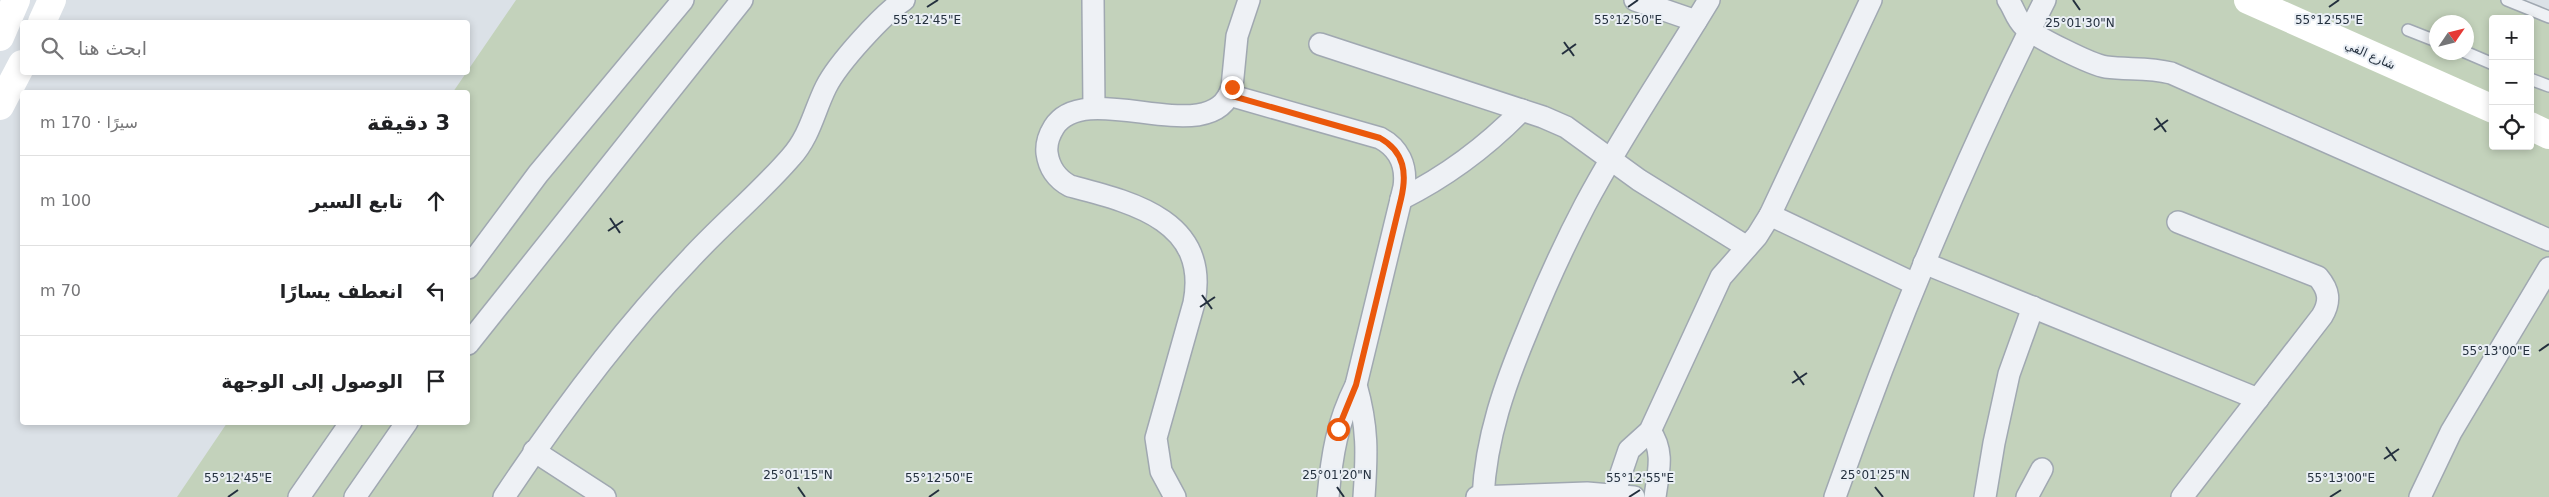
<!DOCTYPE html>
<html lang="ar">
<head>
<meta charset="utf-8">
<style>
  body { margin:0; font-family:"DejaVu Sans",Vazirmatn,sans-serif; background:#f6f6f6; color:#202124; direction:rtl }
  .controls { position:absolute; right:15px; top:15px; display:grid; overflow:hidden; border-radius:5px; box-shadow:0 2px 8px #0003 }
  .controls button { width:45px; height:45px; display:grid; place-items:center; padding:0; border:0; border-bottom:1px solid #e0e0e0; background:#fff; color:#202124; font:25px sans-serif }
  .compass { position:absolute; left:2429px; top:15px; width:45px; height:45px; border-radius:50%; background:#fff; box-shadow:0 2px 8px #0003; rotate:55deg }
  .stop { position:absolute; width:15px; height:15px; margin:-11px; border:4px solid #ea580c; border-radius:50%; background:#fff }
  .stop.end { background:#ea580c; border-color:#fff; box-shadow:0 1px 5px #0008 }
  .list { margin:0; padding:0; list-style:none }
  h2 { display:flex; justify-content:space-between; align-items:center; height:65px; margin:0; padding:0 20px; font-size:21px }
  h2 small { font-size:16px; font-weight:400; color:#757577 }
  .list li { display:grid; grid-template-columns:32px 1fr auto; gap:15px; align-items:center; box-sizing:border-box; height:90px; padding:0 20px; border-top:1px solid #e0e0e0 }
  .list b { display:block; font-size:19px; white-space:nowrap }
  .list em { font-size:16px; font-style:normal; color:#757577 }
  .icon { flex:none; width:28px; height:28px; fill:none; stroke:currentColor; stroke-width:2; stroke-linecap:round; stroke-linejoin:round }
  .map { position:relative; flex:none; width:2549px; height:497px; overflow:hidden; direction:ltr }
  .search { position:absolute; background:#fff; box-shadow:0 2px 8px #0003; left:20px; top:20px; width:450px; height:55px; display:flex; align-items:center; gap:12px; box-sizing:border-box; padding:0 18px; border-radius:5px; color:#757577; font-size:19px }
  .panel { position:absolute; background:#fff; box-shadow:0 2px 8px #0003; left:20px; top:90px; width:450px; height:335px; border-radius:5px; direction:rtl }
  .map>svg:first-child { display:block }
  .green { fill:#c3d2bb; fill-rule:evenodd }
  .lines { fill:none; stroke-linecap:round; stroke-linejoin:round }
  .lane-casing { stroke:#a0a8b1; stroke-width:14 }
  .street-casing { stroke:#a0a8b1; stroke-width:24 }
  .lane { stroke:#eef1f5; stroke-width:11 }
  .street { stroke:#eef1f5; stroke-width:21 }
  .secondary { stroke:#fff; stroke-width:28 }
  .route { stroke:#ea580c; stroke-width:6 }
  .ticks { fill:none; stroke:#24303e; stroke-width:2 }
  .labels { text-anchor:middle; stroke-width:4; stroke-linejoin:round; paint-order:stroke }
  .street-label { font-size:12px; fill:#24303e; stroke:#eaeff5 }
  .ticks-label { font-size:12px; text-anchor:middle; fill:#24303e; stroke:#eaeff5; stroke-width:4; stroke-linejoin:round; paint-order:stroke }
</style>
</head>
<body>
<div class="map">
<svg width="2549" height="497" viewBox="0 0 2549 497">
  <rect width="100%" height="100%" fill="#dbe1e7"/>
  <!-- green -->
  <path class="green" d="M516,0H2505L2549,20V497H177L227,423L468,422V92H453ZM2493,19H2530V146H2493ZM2436,22H2466V52H2436Z"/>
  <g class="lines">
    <defs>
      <g id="lane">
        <path d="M2507,0L2549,17"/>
        <path d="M2408,30L2436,41"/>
        <path d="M2465,52L2493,64"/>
        <path d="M2530,79L2549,86"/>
      </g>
      <g id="street">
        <path d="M1093,0L1094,108"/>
        <path d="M1635,0L1696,21"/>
        <path d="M2008,0C2014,8 2016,19 2024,26C2033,36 2092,65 2106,67C2128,70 2148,67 2171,73L2549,240"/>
        <path d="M1320,44L1543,117L1566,127L1639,180L1747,247"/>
        <path d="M1229,95L1380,138C1399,148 1407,166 1404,187L1356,385C1337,423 1332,454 1328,497"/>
        <path d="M1401,199C1447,176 1486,147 1522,110"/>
        <path d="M1770,215L1915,284"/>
        <path d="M2178,222L2318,277C2329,290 2331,301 2322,316L2182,497"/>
        <path d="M1924,263L2258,399"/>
        <path d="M468,268L538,174L683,0"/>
        <path d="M468,344L742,0"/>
        <path d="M1356,385C1368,427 1367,454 1364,497"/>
        <path d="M1650,431C1665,452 1658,473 1655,497"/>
        <path d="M534,451L605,497"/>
        <path d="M1614,494L1629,450L1650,431L1721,277L1757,236L1770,215L1871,0"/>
        <path d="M299,497L351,422"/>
        <path d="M355,497L407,422"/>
        <path d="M504,497C560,413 620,332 690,259C722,224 760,193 791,157C810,136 814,111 826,87C838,63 883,14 904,0"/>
        <path d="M1175,497L1161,471L1156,438L1194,303C1210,220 1131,202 1070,186C1057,179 1049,168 1047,153C1046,144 1049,135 1054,127C1086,76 1213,154 1232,87L1237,36L1249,0"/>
        <path d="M1477,497L1587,493L1634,497"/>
        <path d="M1483,497C1486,437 1505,384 1528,329C1545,287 1564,245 1585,205C1622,135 1668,68 1709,0"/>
        <path d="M1835,497C1895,327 1963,161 2045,0"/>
        <path d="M1985,497L1994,443L2009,374L2033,307"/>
        <path d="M2027,497L2042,469"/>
        <path d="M2420,497L2451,432L2549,268"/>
      </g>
    </defs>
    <!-- lane casing -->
    <use href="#lane" class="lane-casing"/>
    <!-- street casing -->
    <use href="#street" class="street-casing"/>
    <!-- lane -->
    <use href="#lane" class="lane"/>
    <!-- street -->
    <use href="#street" class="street"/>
    <!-- secondary -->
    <g class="secondary">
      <path d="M2248,0L2493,109"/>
      <path d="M42,22L52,0"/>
      <path d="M0,37L16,0"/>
      <path d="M0,106L22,64"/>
      <path d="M2530,126L2549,135"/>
    </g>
  </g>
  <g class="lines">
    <!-- route -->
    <path class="route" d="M1232,87L1229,95L1380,138C1405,152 1407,174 1401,199L1356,385L1338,429"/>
  </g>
  <!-- ticks -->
  <path class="ticks" d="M2073,0L2080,10M927,7L938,0M1628,7L1638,0M2329,7L2339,0M1564,42L1574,56M1562,54L1576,44M2156,118L2166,132M2154,130L2168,120M610,218L620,233M608,231L623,221M1202,295L1212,309M1200,307L1215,297M2539,351L2549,344M1794,371L1804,385M1792,383L1807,373M2386,447L2396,461M2384,459L2399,449M798,487L805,497M1337,487L1344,497M1875,487L1883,497M228,497L238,490M929,497L939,490M1629,497L1640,490M2330,497L2341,490"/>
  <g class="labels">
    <!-- street labels -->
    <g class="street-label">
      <text transform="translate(2370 55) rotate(24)" y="4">شارع الفي</text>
    </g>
  </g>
  <g class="ticks-label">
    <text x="1628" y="24">55°12'50"E</text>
    <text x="927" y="24">55°12'45"E</text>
    <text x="2329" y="24">55°12'55"E</text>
    <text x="2080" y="27">25°01'30"N</text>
    <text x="2496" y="355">55°13'00"E</text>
    <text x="798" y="479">25°01'15"N</text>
    <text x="1337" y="479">25°01'20"N</text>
    <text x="1875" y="479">25°01'25"N</text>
    <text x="238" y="482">55°12'45"E</text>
    <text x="939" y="482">55°12'50"E</text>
    <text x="1640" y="482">55°12'55"E</text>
    <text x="2341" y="482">55°13'00"E</text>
  </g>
</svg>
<div class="controls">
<button>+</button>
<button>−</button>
<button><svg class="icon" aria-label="locate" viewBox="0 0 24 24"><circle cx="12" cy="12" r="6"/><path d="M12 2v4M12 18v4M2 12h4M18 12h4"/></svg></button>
</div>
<svg class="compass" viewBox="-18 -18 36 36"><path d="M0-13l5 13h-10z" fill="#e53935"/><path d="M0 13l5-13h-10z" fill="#757577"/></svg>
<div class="stop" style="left:1338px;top:429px"></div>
<div class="stop end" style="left:1232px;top:87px"></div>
<div class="search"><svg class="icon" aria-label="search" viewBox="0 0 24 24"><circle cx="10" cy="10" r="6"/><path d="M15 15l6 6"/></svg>ابحث هنا</div>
<section class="panel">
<h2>3 دقيقة<small>سيرًا · 170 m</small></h2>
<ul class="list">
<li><svg class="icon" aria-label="ahead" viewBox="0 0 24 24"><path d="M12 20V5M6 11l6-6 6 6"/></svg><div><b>تابع السير</b></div><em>100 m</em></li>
<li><svg class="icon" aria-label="left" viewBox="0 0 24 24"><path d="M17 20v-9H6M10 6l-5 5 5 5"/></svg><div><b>انعطف يسارًا</b></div><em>70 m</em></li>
<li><svg class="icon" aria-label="arrive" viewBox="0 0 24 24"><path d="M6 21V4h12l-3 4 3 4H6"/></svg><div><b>الوصول إلى الوجهة</b></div></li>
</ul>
</section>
</div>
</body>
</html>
